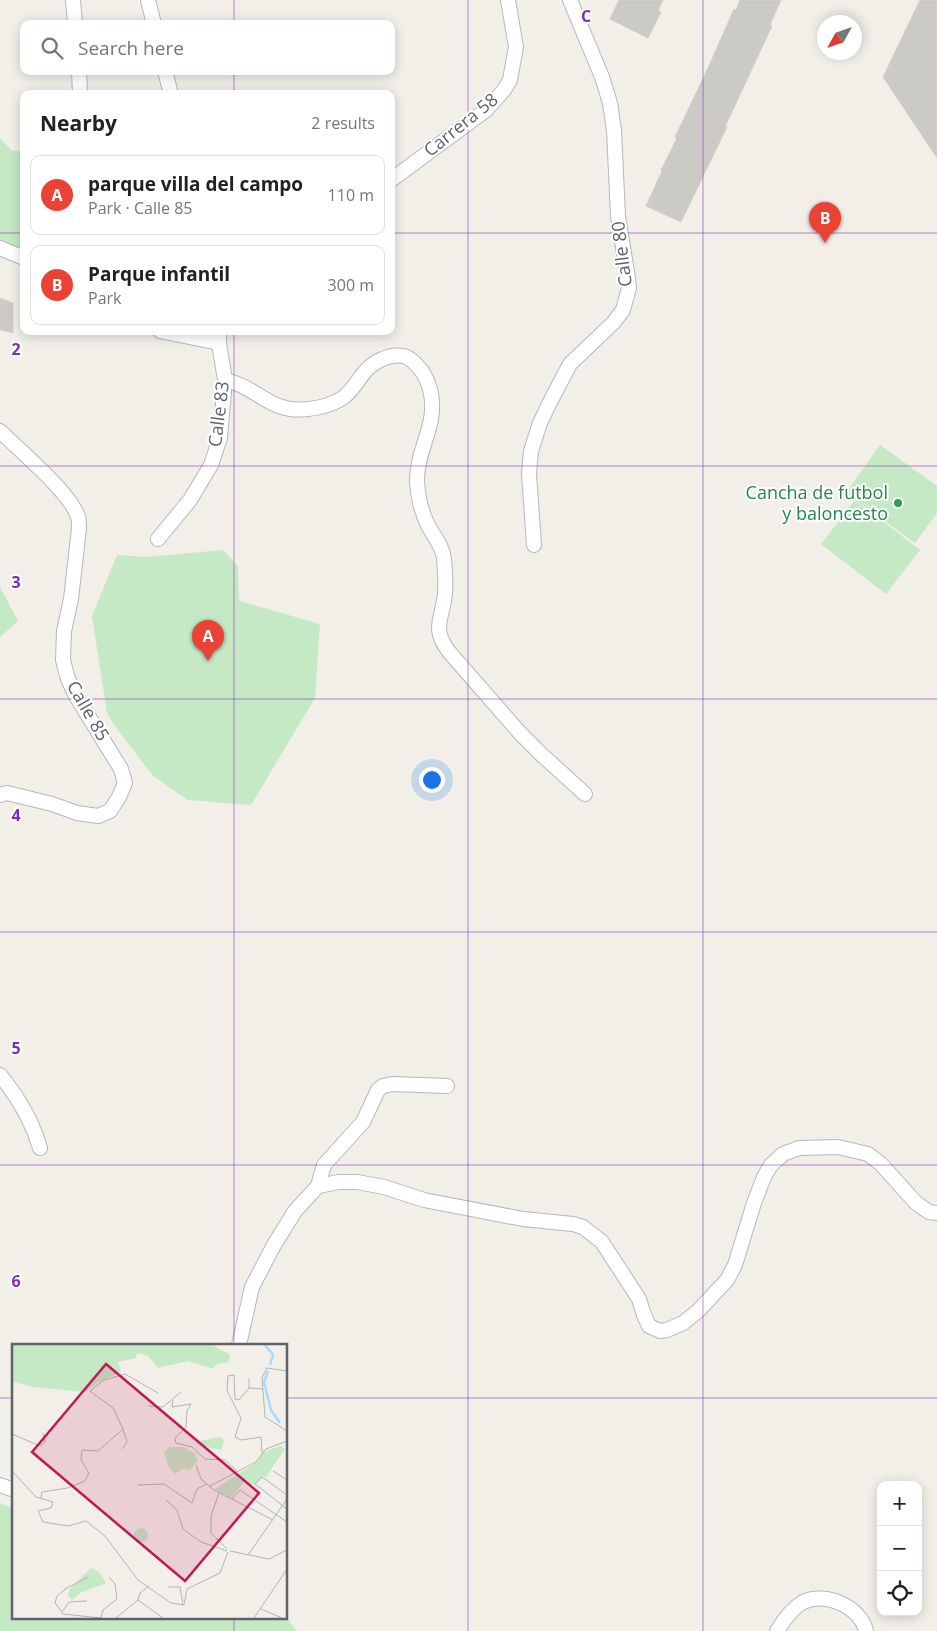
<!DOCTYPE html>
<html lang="en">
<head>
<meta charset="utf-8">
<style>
  body { margin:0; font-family:"Open Sans",sans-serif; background:#f6f6f6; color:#222 }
  .controls { position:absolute; right:15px; bottom:15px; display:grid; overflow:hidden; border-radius:10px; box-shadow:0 2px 12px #0003 }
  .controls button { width:45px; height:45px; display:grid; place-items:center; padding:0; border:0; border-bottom:1px solid #e0e0e0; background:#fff; color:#222; font:25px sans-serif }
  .compass { position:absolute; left:817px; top:15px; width:45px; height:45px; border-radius:50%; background:#fff; box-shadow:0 2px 12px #0003; rotate:230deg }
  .you { position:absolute; left:431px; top:779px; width:18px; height:18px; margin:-12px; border:4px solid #fff; border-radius:50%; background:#1a73e8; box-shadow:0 0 0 8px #1a73e833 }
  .badge { display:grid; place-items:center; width:32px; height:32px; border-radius:50%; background:#ea4335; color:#fff; font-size:16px; font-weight:700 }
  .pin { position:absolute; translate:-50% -41px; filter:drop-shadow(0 1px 2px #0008) }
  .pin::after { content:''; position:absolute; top:26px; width:18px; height:15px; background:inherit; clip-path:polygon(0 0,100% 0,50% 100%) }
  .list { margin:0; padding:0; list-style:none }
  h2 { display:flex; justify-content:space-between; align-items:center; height:65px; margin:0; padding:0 20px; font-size:21px }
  h2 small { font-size:16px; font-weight:400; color:#767676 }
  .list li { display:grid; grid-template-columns:32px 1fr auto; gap:15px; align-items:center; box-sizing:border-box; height:80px; margin:0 10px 10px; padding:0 10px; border:1px solid #e0e0e0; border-radius:10px }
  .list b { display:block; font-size:19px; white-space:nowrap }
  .list p { margin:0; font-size:16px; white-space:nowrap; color:#767676 }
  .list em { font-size:16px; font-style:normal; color:#767676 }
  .icon { flex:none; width:28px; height:28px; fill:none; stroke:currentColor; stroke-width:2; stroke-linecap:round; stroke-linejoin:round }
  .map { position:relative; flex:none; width:937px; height:1631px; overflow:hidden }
  .search { position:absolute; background:#fff; box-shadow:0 2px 12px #0003; left:20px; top:20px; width:375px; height:55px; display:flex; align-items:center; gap:12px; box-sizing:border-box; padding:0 18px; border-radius:10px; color:#767676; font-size:19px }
  .panel { position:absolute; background:#fff; box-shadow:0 2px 12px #0003; left:20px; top:90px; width:375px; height:245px; border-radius:10px }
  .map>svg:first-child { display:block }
  .green { fill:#c5e8c5 }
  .building { fill:#cccac5; stroke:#d6d1c6 }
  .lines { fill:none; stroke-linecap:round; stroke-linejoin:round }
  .street-casing { stroke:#b5b8bc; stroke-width:16 }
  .street { stroke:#fff; stroke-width:14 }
  .grid { fill:none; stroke:#7b2cbf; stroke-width:1; stroke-opacity:0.55 }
  .leisure-dot { fill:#2e9e5b; stroke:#fff; stroke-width:2 }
  .labels { text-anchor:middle; stroke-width:4; stroke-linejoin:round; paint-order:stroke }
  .street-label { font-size:18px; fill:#5f6368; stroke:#fff }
  .leisure-label { font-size:18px; fill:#27864d; stroke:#fff; text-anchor:end }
  .inset-river { fill:none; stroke:#aadaff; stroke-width:2.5 }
  .inset-road { fill:none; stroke:#b3b3b1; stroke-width:1 }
  .view { fill:#c2185b; fill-opacity:0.15; stroke:#c2185b; stroke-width:2.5 }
  .inset-edge { fill:none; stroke:#5f6368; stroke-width:2.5 }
  .grid-label { font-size:16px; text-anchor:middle; font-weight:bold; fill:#7b2cbf; stroke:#fff; stroke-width:4; stroke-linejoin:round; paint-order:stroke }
</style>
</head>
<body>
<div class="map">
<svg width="937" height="1631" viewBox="0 0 937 1631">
  <rect width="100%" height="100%" fill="#f1efe8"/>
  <!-- green -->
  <g class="green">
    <path d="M0,138L12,151L24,150V251L0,240Z"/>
    <path d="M880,445L937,486V513L915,543L846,493Z"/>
    <path d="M855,500L920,550L886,594L821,544Z"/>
    <path d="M223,550L238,566L239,601L320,624L315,698L251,805L188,800L153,776L114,725L107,713L92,616L117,555L146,557Z"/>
    <path d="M0,587L18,621L0,637Z"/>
    <path d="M0,1503L14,1509V1617H286L297,1631H0Z"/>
  </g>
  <!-- building -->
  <g class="building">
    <path d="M619,0H663L658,11L661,12L648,38L610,19Z"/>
    <path d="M740,0H781L770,25L772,26L725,127H727L681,222L646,206L662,171L661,170L677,138L675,137L708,68L734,9L736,10Z"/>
    <path d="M920,0H937V158L883,77Z"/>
    <path d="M0,298L13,303V333L0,330Z"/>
  </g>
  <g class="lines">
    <defs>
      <g id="street">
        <path d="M73,0L75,24"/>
        <path d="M148,0L154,24"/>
        <path d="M79,71L80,94"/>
        <path d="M165,71L171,94"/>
        <path d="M391,180L486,110L504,90L510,80L516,47L508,0"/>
        <path d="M0,248L24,258"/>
        <path d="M160,331L219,343"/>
        <path d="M225,380C258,387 270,414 308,409C319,408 331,405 341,399C351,393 356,383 363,374C371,363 389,353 403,356C410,357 416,364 420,369C426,375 427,381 430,389C439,425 417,446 417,481C418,496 421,512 428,525C433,536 443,546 444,559C445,570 446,582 445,593C443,619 430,628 450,653L519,732L542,755L585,794"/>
        <path d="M0,431C19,450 71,493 78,517C79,520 79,525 79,528L71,599L64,631L63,660L68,679L76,696L121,769L125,783L119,797L110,811L98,816L77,813L52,804L7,793L0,795"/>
        <path d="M158,539L190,500L211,465L220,438L225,380L219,343V331"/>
        <path d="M534,545L529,474L531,451L540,423L549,404L570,364L613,323L623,310L629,288L628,278L618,216L614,130L610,103L602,77L570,0"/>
        <path d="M0,1075C18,1097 32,1120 40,1148"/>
        <path d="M318,1186L324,1165L363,1122L378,1090L383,1086L392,1084L447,1086"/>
        <path d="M239,1345L252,1287L274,1245L295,1211L318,1186L339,1182H357L384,1187L424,1200L523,1219L573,1224L583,1227L602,1242L639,1299L644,1315L649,1326L660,1331L667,1330L683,1323L698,1311L727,1280L735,1265L754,1203L764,1177L771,1165L783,1154L799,1148L838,1147L868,1154L881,1164L916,1203L929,1212L937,1213"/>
        <path d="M0,1485L14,1490"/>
        <path d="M777,1631C783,1621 793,1608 803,1602C825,1591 861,1607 866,1631"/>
      </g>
    </defs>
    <!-- street casing -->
    <use href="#street" class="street-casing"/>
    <!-- street -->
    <use href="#street" class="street"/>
  </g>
  <!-- grid -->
  <path class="grid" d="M234,0V24M468,0V1631M703,0V1631M234,71V94M0,233H24M391,233H937M234,331V1345M0,466H937M0,699H937M0,932H937M0,1165H937M0,1398H14M286,1398H937M234,1617V1631"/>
  <!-- markers -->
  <circle class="leisure-dot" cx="898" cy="503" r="5"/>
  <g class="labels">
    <!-- street labels -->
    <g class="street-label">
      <text transform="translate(461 125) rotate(-39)" y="6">Carrera 58</text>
      <text transform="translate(622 254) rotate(-97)" y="6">Calle 80</text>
      <text transform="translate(219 414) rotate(-83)" y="6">Calle 83</text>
      <text transform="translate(88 711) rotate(60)" y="6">Calle 85</text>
    </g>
    <!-- leisure labels -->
    <g class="leisure-label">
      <text x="888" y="499">Cancha de futbol<tspan x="888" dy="21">y baloncesto</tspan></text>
    </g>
  </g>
  <!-- overview -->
  <g transform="translate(12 1344)">
    <rect width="275" height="275" fill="#f1efe8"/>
    <path d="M0,1H201L218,11L217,18L205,20L201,25L176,17L146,24L136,12L125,9L124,14L106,18L109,28L88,37L73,48L21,43L0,37ZM208,93L212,96L209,106L187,101V97ZM268,102L273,105L254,133L251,132L243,141L232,138L219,154L203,145L245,118L250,109ZM157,103H172L182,109L186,116L178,126L172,124L163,130L157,123L152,109ZM122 191a7 7 0 1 1 14 0a7 7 0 1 1-14 0ZM79,224L87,228L94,239L68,249L60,256L56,251L57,246Z" fill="#c5e8c5"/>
    <path class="inset-river" d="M253,1L261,11L258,21M256,27L252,38L259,66L268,79"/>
    <path class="inset-road" d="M275,27L255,24L250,34L253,73L275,87M237,34V44L251,45M237,44L227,56L223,55L222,31L216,32L215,47L229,74L223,93L229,96L249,93L250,109M161,56L160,63L179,60L175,67L174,83L163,94L164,99L180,103L193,115L213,116L226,128M136,62L151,63L169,48M0,90L28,102L33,98L31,89M110,105L115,98L111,85M184,121L189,135L202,146L261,176M0,127L24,153L41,158L39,164L26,167L31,178L56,182L74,177L93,192L126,236L159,259L172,261M261,127L275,136M126,141L152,140L180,159L185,145L194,140M198,142L244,118L254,105L275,97M207,149L199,172V189L215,205M275,151L250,133L243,140L275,165M29,155L30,148L55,144L73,137L77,129L69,116L70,106L86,107L111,85L101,64L78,47L92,36L113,30L146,49M220,155L228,146L275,178M154,156L165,166L171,185L189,198L215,207M218,207L257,215L275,206M236,211L275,155M156,243H168L171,261M55,244L76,233M126,256L151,274M126,256L128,249L137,242M172,261L175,245L208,229L216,208M249,265L270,274M50,268L57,258L75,257M51,270L43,259L45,252L55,244L52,246M51,270L89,274M89,274L91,266L105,255L103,240L97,233M104,274L126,256M242,274L275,225"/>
    <path class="view" d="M94,20L247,149L173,237L20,108Z"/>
    <rect width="275" height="275" class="inset-edge"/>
  </g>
  <g class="grid-label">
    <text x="586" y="22">C</text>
    <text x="16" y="355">2</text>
    <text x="16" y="588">3</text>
    <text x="16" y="821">4</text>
    <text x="16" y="1054">5</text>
    <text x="16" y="1287">6</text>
  </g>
</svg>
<div class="controls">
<button>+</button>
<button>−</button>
<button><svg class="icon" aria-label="locate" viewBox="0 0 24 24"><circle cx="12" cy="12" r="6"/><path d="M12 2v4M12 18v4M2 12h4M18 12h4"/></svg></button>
</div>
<svg class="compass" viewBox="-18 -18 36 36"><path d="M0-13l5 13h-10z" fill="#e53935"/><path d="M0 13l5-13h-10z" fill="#767676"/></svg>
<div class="you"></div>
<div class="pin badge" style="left:208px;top:661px">A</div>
<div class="pin badge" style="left:825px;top:243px">B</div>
<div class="search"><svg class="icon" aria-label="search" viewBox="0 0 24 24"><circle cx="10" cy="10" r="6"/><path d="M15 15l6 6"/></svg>Search here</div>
<section class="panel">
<h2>Nearby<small>2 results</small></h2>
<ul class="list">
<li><span class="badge">A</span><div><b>parque villa del campo</b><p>Park · Calle 85</p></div><em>110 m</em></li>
<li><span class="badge">B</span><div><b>Parque infantil</b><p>Park</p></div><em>300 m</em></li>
</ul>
</section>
</div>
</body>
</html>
